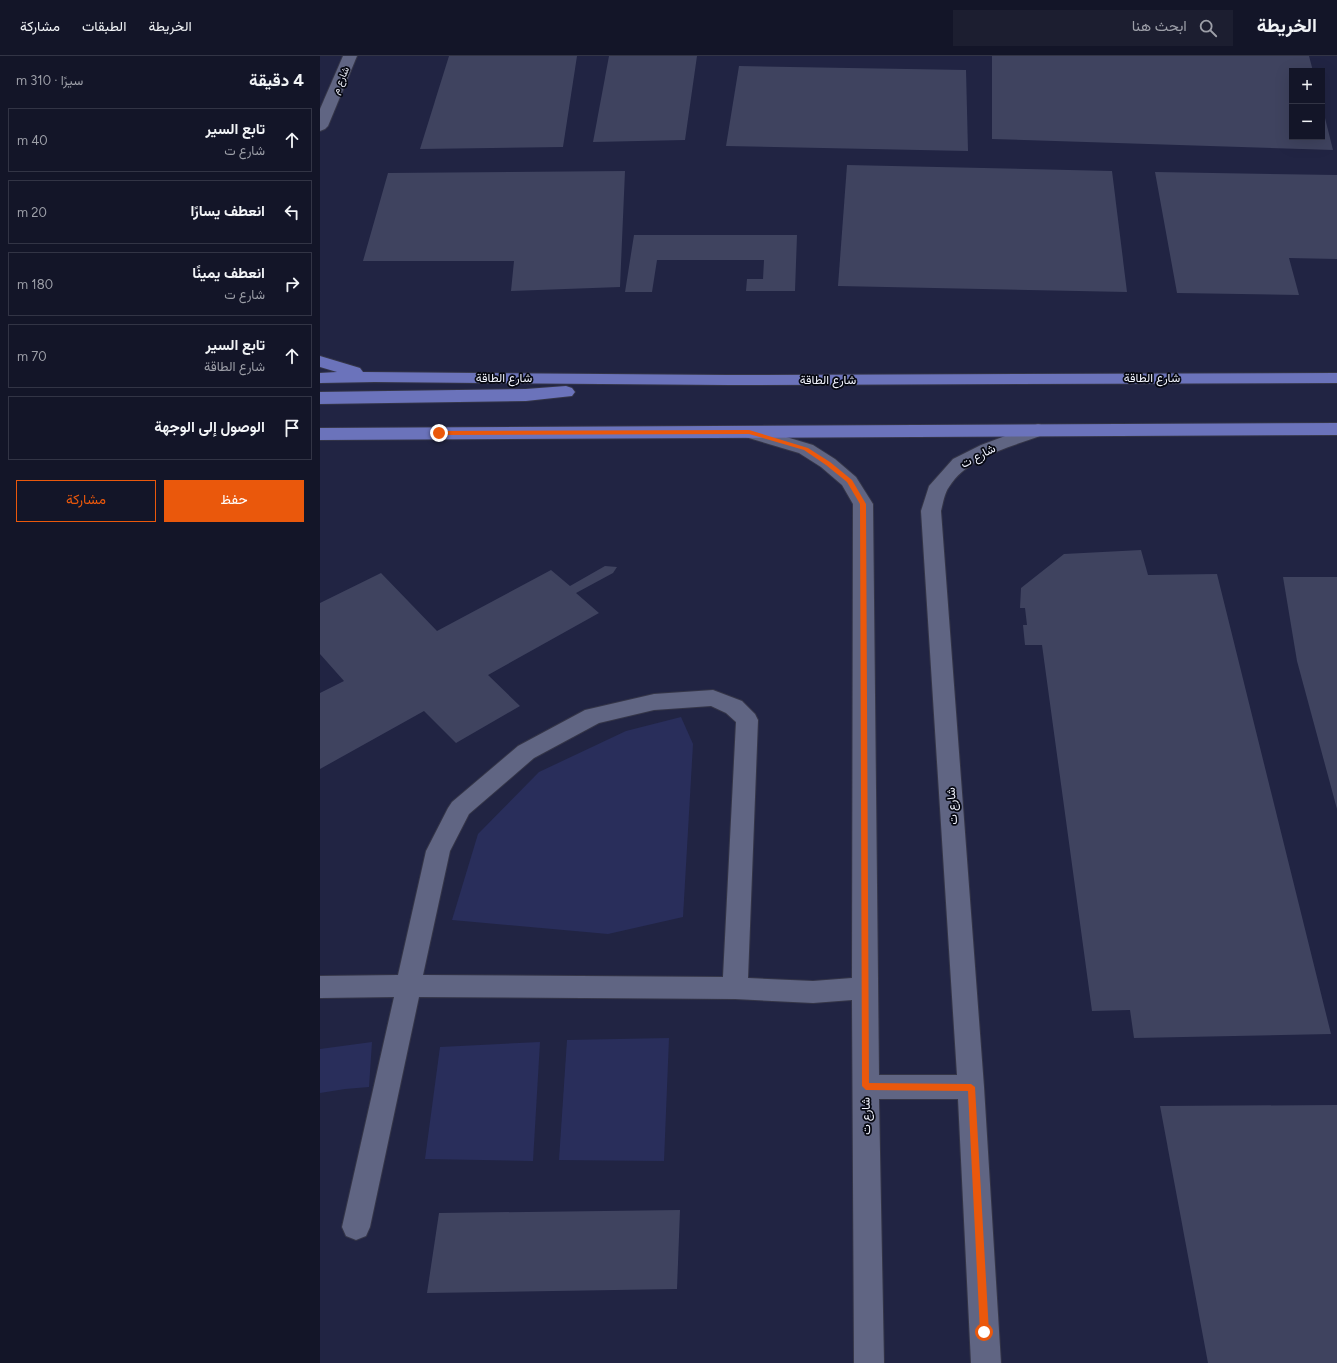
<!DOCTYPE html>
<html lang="ar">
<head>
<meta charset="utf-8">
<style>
  body { margin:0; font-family:Figtree,Vazirmatn,sans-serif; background:#1c1e30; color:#f1f3f6; direction:rtl }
  .controls { position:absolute; right:12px; top:12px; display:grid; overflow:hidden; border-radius:0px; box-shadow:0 4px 16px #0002 }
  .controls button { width:36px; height:36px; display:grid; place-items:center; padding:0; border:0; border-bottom:1px solid #323445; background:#131528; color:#f1f3f6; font:20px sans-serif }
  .stop { position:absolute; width:12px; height:12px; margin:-9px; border:3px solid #ea580c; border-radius:50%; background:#fff }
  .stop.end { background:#ea580c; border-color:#fff; box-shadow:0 1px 4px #0008 }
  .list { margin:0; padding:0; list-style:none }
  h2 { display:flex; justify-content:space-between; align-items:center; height:52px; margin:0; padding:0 16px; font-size:17px }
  h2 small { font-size:13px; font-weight:400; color:#9d9fa8 }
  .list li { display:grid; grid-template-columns:26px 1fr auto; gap:12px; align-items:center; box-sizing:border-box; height:64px; margin:0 8px 8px; padding:0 8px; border:1px solid #323445; border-radius:0px }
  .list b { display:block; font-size:15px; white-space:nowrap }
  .list p { margin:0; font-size:13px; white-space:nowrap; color:#9d9fa8 }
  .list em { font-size:13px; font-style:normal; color:#9d9fa8 }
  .actions { display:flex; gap:8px; padding:12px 16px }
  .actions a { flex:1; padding:9px 0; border:1px solid #ea580c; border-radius:0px; text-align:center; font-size:14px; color:#ea580c }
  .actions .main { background:#ea580c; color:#fff }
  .icon { flex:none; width:22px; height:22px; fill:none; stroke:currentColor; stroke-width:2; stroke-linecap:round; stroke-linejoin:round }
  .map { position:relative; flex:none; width:1017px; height:1307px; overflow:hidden; direction:ltr }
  header { display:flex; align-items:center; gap:24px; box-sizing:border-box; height:56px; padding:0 20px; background:#131528; border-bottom:1px solid #323445 }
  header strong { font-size:19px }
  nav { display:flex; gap:22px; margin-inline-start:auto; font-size:14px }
  .search { width:280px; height:36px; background:#1c1e30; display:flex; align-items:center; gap:10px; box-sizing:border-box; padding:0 14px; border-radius:0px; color:#9d9fa8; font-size:15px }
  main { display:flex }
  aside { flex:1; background:#131528 }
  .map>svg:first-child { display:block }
  .built { fill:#212443; fill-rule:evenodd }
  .green { fill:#292e5b }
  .building { fill:#3f435f }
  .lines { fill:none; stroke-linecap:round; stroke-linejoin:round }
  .minor-casing { stroke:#343548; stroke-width:2 }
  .major-casing { stroke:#343548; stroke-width:2 }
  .minor { fill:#606583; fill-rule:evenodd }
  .major { fill:#6b73bb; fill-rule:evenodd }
  .route { fill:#ea580c }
  .labels { text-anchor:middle; stroke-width:3.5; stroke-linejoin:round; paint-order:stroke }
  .far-street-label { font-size:10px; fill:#f1f3fd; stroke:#060812 }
  .street-label { font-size:12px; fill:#f1f3fd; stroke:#060812 }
</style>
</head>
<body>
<header>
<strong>الخريطة</strong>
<div class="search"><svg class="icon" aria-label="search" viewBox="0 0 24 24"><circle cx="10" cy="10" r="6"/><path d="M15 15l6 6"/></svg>ابحث هنا</div>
<nav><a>الخريطة</a><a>الطبقات</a><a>مشاركة</a></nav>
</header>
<main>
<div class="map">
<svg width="1017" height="1307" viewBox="0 0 1017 1307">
  <rect width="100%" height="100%" fill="#191c35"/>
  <!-- built -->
  <path class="built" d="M0,0H1017V1307H0ZM972,15H1002V81H972Z"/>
  <!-- green -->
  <g class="green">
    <path d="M361,661L373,688L363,861L288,878L132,864L158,778L219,716L306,675Z"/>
    <path d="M349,982L344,1105L239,1104L247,984Z"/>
    <path d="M52,986L49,1031L25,1033L0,1037V993Z"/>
    <path d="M220,986L213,1105L105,1103L120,991Z"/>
  </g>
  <!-- building -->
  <g class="building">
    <path d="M129,0H257L243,91L100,93Z"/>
    <path d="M289,0H377L365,84L273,86Z"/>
    <path d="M672,0H989L993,15H972V81H1002L1003,54L1013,94L672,83Z"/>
    <path d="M419,10L646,14L648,95L406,90Z"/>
    <path d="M527,109L792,115L807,236L518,230Z"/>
    <path d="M305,115L300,231L191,235L194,205H43L68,117Z"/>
    <path d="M835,116L1017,119V203L969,202L979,239L857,237Z"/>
    <path d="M314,179H477L475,235H426L427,223H443L444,204H337L332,236H305Z"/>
    <path d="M821,494L828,519L897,518L1011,978L814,982L810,954L772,955L722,589H705L703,569H707L705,552H700L701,532L744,498Z"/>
    <path d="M285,510L297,511L293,517L256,537L279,557L168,619L200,650L136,687L104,655L0,713V637L24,625L0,598V547L61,517L117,575L231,514L250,530Z"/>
    <path d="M963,521H1017V753L977,605Z"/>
    <path d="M1017,1049V1307H888L840,1050Z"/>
    <path d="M360,1154L357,1233L107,1237L119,1157Z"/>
  </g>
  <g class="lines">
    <defs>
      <g id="minor">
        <path d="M23,0H37L8,70L5,73L0,75V53Z"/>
        <path d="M718,368L725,370L727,374L725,378C692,391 648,400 629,431C624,438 623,448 621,455L664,1031L681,1307H651L638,1043H559L564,1307H534L532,944L493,947L415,943L99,941L50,1171L46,1180L36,1184L26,1180L22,1171L74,941L0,942V920L78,919L106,795L128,752L132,746L198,690L265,654L334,638L393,634L422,645L435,658L438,664L428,922L493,925L532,922L533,448L522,429L501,411L479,397L422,380L420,376L422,372L429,370L493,389L515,403L536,421L553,448L559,1019H637L601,455L609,430L633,403L661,389ZM391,650L406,657L416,666L403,921L103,919L130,795L149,758L214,702L279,667L334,654Z"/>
      </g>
      <g id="major">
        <path d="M0,300L40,312L43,316L407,319L1017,317V327L407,329L55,326L0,327V317L17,316L0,311Z"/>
        <path d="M246,330L252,332L255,336L252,340L206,345L0,348V336L206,333Z"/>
        <path d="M1017,367V379L0,384V372Z"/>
      </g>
    </defs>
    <!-- minor casing -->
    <use href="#minor" class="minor-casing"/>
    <!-- major casing -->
    <use href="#major" class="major-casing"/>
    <!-- minor -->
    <use href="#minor" class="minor"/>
    <!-- major -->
    <use href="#major" class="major"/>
  </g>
  <!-- route -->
  <path class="route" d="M429,374L488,392L510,406L532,424L546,448L549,1027L651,1028L655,1031L669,1276L668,1279L664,1281L661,1279L660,1276L648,1035L546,1034L542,1030L540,448L527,426L506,409L484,394L429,378L119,379L117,377L119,375Z"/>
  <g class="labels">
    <!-- far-street labels -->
    <g class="far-street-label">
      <text transform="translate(20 24) rotate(-67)" y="4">شارع م</text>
    </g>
    <!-- street labels -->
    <g class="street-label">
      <text x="184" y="326">شارع الطاقة</text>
      <text x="832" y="326">شارع الطاقة</text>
      <text x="508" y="328">شارع الطاقة</text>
      <text transform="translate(658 400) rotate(-28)" y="4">شارع ت</text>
      <text transform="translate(632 750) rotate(-94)" y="4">شارع ت</text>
      <text transform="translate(546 1060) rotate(-91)" y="4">شارع ت</text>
    </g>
  </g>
</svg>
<div class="controls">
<button>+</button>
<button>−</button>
</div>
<div class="stop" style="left:664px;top:1276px"></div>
<div class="stop end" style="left:119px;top:377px"></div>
</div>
<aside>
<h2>4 دقيقة<small>سيرًا · 310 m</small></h2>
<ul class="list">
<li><svg class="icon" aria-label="ahead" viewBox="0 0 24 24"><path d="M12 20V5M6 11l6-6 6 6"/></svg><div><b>تابع السير</b><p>شارع ت</p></div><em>40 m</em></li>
<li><svg class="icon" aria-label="left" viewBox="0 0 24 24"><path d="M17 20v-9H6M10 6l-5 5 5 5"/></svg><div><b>انعطف يسارًا</b></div><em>20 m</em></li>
<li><svg class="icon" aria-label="right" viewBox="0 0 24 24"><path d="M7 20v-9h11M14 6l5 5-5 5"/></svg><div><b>انعطف يمينًا</b><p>شارع ت</p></div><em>180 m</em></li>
<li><svg class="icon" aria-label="ahead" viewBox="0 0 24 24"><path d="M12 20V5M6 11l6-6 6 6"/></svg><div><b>تابع السير</b><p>شارع الطاقة</p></div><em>70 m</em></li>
<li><svg class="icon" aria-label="arrive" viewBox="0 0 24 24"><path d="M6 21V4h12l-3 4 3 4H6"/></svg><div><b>الوصول إلى الوجهة</b></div></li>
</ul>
<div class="actions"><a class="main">حفظ</a><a>مشاركة</a></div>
</aside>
</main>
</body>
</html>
